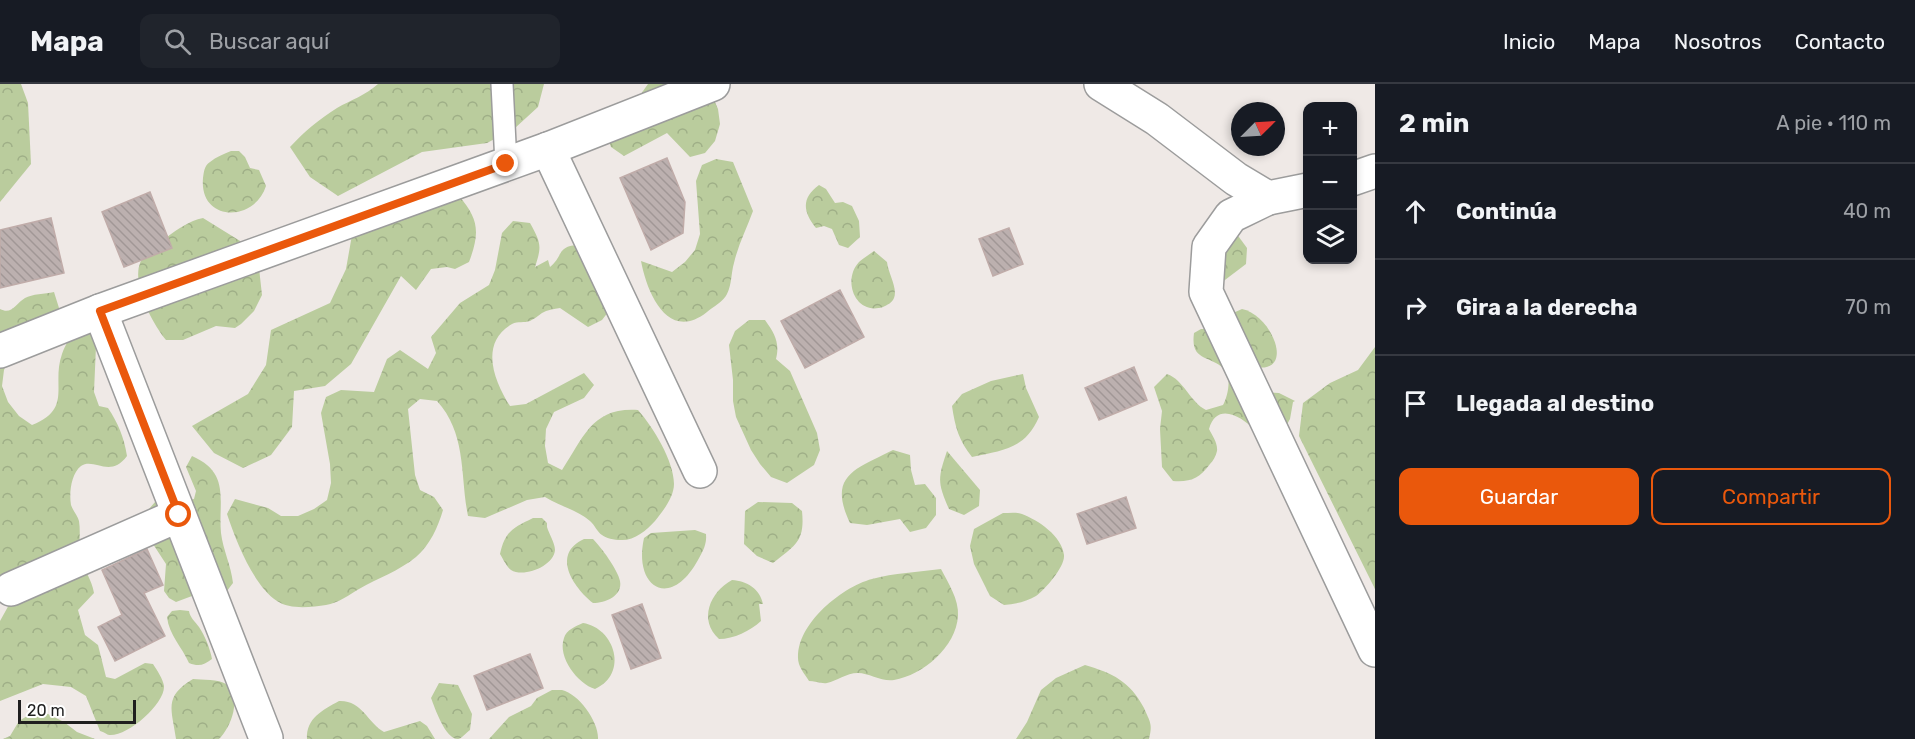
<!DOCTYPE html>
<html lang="es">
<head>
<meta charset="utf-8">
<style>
  body { margin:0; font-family:Rubik,sans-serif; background:#20242c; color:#f1f3f6 }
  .controls { position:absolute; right:18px; top:18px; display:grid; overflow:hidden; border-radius:12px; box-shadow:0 3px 9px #0003 }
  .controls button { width:54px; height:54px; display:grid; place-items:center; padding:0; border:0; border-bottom:2px solid #363941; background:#171b24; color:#f1f3f6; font:30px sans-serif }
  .compass { position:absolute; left:1231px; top:18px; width:54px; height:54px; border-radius:50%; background:#171b24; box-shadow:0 3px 9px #0003; rotate:66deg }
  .scale { position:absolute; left:18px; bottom:15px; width:118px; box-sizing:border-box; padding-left:6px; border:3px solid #1f1f1f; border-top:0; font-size:16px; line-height:21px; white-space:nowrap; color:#1f1f1f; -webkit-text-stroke:4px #fff; paint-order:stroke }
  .stop { position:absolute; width:18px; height:18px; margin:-14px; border:4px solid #ea580c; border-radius:50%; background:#fff }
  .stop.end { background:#ea580c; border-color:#fff; box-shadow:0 2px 6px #0008 }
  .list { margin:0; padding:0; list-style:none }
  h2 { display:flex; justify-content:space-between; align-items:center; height:78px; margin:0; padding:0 24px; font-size:26px }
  h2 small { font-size:20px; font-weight:400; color:#9ea1a6 }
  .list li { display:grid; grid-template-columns:39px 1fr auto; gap:18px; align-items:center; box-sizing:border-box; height:96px; padding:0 24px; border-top:2px solid #363941 }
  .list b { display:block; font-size:22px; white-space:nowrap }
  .list em { font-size:20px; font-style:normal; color:#9ea1a6 }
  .actions { display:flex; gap:12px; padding:18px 24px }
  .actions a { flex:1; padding:14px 0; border:2px solid #ea580c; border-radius:12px; text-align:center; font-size:21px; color:#ea580c }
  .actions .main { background:#ea580c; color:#fff }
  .icon { flex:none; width:33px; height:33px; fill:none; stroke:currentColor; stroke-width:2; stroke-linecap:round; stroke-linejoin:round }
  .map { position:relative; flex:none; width:1375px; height:655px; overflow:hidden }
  header { display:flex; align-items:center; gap:36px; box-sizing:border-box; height:84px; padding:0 30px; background:#171b24; border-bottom:2px solid #363941 }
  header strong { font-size:28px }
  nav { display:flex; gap:33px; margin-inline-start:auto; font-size:21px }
  .search { width:420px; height:54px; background:#20242c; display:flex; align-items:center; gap:15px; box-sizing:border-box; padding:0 21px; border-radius:12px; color:#9ea1a6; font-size:22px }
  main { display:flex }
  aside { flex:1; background:#171b24 }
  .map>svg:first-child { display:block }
  .forest { fill:url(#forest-crowns) }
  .building { fill:url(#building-back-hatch); stroke:#c0aca9; stroke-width:1.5 }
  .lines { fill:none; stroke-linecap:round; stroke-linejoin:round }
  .service-casing { stroke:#9c9c9c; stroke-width:24 }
  .minor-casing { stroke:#9c9c9c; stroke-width:36 }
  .service { stroke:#fff; stroke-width:21 }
  .minor { stroke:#fff; stroke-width:33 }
  .route { stroke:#ea580c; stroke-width:8 }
</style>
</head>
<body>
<header>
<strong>Mapa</strong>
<div class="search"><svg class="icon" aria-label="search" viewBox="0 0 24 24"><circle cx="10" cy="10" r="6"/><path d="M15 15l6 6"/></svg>Buscar aquí</div>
<nav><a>Inicio</a><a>Mapa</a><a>Nosotros</a><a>Contacto</a></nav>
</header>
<main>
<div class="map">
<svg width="1375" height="655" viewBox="0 0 1375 655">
  <defs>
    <pattern id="forest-crowns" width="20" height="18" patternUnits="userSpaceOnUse" patternTransform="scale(1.5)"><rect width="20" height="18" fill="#bacc9d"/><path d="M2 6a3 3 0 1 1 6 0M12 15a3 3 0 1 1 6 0" fill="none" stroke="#9faf87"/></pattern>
    <pattern id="building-back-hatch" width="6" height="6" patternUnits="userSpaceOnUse" patternTransform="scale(1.5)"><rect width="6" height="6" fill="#bcb0af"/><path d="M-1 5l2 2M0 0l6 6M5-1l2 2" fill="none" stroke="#a19796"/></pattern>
  </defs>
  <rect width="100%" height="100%" fill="#efe9e6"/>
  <!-- forest -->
  <g class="forest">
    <path d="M0,0H21L28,19L31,80L0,118Z"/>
    <path d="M378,0H544L538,23L515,44L487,59L422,68L338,112L310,93L290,63C305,47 318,36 337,24C351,16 366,11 378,0Z"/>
    <path d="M648,0H707L718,25L720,40L715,57L705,69L690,73L667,49L624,72L611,63L605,47L631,24Z"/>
    <path d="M231,67H239L245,73L250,84L259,86L266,102C254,139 199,138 203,94C204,88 204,82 210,78C216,73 224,70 231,67Z"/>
    <path d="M716,75L733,78L753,127C747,144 738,161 734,179C731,189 732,200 727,210C724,217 713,223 707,228C668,259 647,209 641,177L672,188L685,178L695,166L700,150L696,97L702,81Z"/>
    <path d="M819,101L826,105L835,119L843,118L852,122L859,137L860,153L848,164L839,161L832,145L824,142L816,144C803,128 801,114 819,101Z"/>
    <path d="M459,112C479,135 480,149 469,178L455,185L447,183L431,185L416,206L401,192L351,280L325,302L294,307L292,343L271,371L243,384L214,369L192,342L248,310L266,281L271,246L330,219L346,185L352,151Z"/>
    <path d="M203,134L245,160L259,184L262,211L254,227L241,240L235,244L216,242L183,256H166C152,239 129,196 142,175C148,166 158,160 167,153C178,145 189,137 203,134Z"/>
    <path d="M513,137L530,139C541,159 542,162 535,183L548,176L550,183C564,172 556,161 581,161L612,223L602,236L588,243L560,224C554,225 547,226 542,229C538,232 534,235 530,237C524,239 518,237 512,240C479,259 494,297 510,322L526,320L584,289L594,301L584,314L554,328L546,345L545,362L548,379L562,386C584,353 592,323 638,326C653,343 674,377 674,400C674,413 663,427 655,437C646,447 634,457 620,456C615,456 605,454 602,451C597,448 595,441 590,437C577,426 560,422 545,413L527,416L485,434L468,432C460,392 467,350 437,317L420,315L408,325L415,391L420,406L434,413L443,426C438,443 430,461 416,473C399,487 378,494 359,505C349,511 338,519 326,521C312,523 290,526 277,517C253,501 236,457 227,430L235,415L268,424L281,432H298L314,425L327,416L331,399L330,380L321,329L326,313L341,306L374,308L387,275L400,266L428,285L436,269L431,253L460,219L489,201L495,186L502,149Z"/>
    <path d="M1236,149L1247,164L1246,180L1221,199L1203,152Z"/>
    <path d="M874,167L887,178C888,189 898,204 894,214C892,219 887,221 883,223C855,232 842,196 859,178C863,174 869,171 874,167Z"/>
    <path d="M54,208L59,224L63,226L11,269L4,286L2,302L8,318L19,332L32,341C73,325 51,301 62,270C65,260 73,250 78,241L89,244L96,262L94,308L99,322L108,324C118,339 124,353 127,372C110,395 94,373 81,382C71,390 69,409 71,421C73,427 78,432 79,437C81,449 78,463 81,474C84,486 92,496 94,509L78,526L85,551L98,561L106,593L115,595L145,579L153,580C157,586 163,595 164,602C165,620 127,653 109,651C108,651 102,647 100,647L86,612L71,603L43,600L0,617V537L10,519L0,497V225C12,231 15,220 25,214C32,210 45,210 54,208Z"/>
    <path d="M1242,225C1272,231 1296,290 1255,283L1233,229Z"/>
    <path d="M749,236H765C775,250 780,259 776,275L790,287L817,349L820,366L814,381L787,399L771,393L760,380L751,366L736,333L733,317V296L729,261L735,247Z"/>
    <path d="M1201,245H1209L1264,308L1279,309L1295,317L1293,318L1290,335L1286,342L1255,346C1242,333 1217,317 1209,345C1212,351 1218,359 1217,367C1216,372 1213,377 1210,380C1199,395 1191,398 1173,397L1162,383L1160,345L1162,327L1154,303L1167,290C1184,296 1190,318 1206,326L1223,321C1228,312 1232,293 1224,285C1210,271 1190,278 1194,249Z"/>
    <path d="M1375,263V505L1299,352L1303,319L1330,299L1358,286Z"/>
    <path d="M1023,290L1026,304L1039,333C1025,365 1004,366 972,373C959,357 955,343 952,322L962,310L991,297Z"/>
    <path d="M893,366L910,371L911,386L915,401L925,400L936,414V431L926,444L910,448L900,435L867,441L850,439C827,391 856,385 893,366Z"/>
    <path d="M947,367L980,406L979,422L964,431L949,425C937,398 938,394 947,367Z"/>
    <path d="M192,372C231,389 218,417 221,449C223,466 231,481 233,499L223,512L208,506L176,518L169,514L164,507L166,480L153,460L148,435L149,425L161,411L185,417L194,415L196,407L186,383Z"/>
    <path d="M758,418L792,419L802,427C805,457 796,461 773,479L757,472L744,460L745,427Z"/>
    <path d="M1003,429C1009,429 1017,428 1022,430C1038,436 1062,452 1064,471C1065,483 1045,505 1036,512C1026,518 1015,520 1004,521L990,512L974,480L970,462L974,445Z"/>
    <path d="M533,434H542L547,439V443C549,450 555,459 555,466C554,482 524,494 511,486C507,483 503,475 500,470C505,447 513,444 533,434Z"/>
    <path d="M695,446L706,450C707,460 703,467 698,476C670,527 633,503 644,454L651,449Z"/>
    <path d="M584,455H593C601,463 618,486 620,497C623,512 605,519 593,519C573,503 551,470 584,455Z"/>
    <path d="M941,485C948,499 959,515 958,532C956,563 923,591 894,596C882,598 869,589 858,589C846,589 837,597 827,599C822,600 814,597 809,597C806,592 801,586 799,580C791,544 841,503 872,495C894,489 918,488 941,485Z"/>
    <path d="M732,496C747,497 760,505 763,520H759L761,537C750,547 734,555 719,555C698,536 710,508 732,496Z"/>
    <path d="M180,526L189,527C190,534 195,537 199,543C205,552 210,564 212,575C204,581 199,583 189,579C182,563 169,551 167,533L172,527Z"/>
    <path d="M583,539C615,544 629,590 595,605C578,600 557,573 564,554C566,546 576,542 583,539Z"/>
    <path d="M1085,581C1112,589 1130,597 1144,624C1150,638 1153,640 1149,655H1016L1027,638L1041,606L1056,594Z"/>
    <path d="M193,595C202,596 219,595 226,600C243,612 231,644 219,655H176C172,625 163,613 193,595Z"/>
    <path d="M439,599L458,601L472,630L470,646C467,648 461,655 458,655C445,655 435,624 431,614Z"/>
    <path d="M552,606C552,606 561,606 562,606C579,610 599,638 598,655H489L509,633L531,622L537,614Z"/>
    <path d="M339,617C362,616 367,638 384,648L420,637L427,642L435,655H307C306,634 323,626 339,617Z"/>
    <path d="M32,629L48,630L64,638L77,648L95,655H3L10,652L19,637Z"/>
  </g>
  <!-- building -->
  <g class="building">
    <path d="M667,74L685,118L683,149L651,166L620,94Z"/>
    <path d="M150,108L172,164L124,183L102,128Z"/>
    <path d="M51,134L64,189L0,204V146Z"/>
    <path d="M1009,144L1023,180L993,192L979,155Z"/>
    <path d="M840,206L864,253L805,284L781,237Z"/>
    <path d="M1134,283L1147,316L1099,336L1085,304Z"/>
    <path d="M1126,413L1136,444L1087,460L1077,430Z"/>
    <path d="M147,465L163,501L144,509L165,552L115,577L98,543L122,531L102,486Z"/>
    <path d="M642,520L661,574L631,585L612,531Z"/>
    <path d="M530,570L543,604L487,626L474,592Z"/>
  </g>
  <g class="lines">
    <defs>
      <path id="service" d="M502,0L506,80"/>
      <g id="minor">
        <path d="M1101,0L1157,35L1236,95L1268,114L1308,106"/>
        <path d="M548,65L700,387"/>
        <path d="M1352,95L1375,87"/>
        <path d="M1268,114L1231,132L1209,163L1206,208L1375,566"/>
        <path d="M100,227L266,654"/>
        <path d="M0,267L100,227L548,65L713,0"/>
        <path d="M11,505L179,431"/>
      </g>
    </defs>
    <!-- service casing -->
    <use href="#service" class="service-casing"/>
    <!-- minor casing -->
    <use href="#minor" class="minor-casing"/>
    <!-- service -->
    <use href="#service" class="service"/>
    <!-- minor -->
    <use href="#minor" class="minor"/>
  </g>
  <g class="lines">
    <!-- route -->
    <path class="route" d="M179,431L100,227L506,80"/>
  </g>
</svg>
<div class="controls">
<button>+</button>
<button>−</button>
<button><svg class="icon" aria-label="layers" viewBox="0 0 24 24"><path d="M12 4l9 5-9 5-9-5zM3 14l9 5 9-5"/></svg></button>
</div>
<svg class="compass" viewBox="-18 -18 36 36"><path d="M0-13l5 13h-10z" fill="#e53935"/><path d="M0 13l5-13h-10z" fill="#9ea1a6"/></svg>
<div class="scale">20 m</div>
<div class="stop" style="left:179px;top:431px"></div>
<div class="stop end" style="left:506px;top:80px"></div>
</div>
<aside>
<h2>2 min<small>A pie · 110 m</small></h2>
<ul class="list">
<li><svg class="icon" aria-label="ahead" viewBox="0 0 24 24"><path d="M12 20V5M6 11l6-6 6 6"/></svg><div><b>Continúa</b></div><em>40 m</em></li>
<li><svg class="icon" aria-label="right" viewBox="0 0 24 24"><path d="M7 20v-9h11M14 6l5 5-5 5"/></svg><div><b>Gira a la derecha</b></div><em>70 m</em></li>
<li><svg class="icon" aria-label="arrive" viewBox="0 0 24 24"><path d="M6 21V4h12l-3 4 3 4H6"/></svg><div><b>Llegada al destino</b></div></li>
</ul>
<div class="actions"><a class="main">Guardar</a><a>Compartir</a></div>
</aside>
</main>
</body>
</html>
